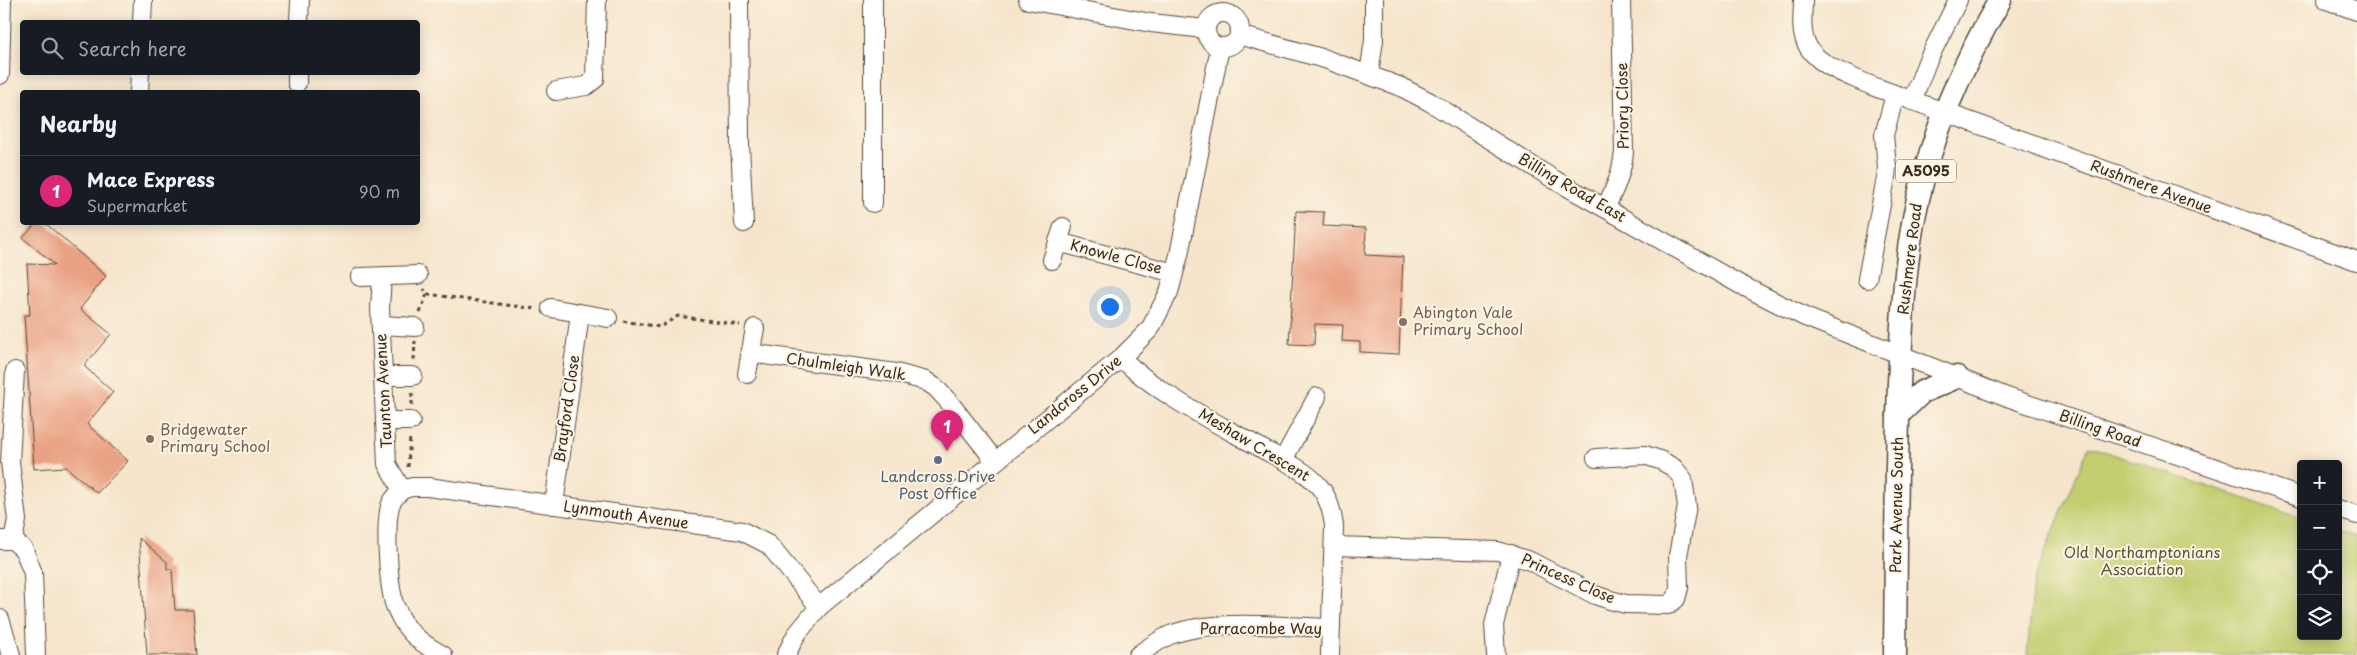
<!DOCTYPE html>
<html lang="en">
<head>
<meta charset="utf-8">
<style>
  body { margin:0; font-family:"Playpen Sans",sans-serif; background:#20242c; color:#f1f3f6 }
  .controls { position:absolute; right:15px; bottom:15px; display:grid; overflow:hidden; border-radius:5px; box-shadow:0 2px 12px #0003 }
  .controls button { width:45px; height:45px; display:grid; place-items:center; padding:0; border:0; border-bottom:1px solid #363941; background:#171b24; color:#f1f3f6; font:25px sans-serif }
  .you { position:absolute; left:1109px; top:306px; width:18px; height:18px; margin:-12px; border:4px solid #fff; border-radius:50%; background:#1a73e8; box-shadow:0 0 0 8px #1a73e833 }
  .badge { display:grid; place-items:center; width:32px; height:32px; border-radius:50%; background:#db2777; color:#fff; font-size:16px; font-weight:700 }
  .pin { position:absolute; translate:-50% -41px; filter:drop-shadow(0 1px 2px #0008) }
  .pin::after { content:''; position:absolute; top:26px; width:18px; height:15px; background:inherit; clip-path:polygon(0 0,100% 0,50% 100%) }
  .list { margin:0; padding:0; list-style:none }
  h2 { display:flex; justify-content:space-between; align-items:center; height:65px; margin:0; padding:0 20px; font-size:21px }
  h2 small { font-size:16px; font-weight:400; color:#9ea1a6 }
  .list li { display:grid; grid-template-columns:32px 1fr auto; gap:15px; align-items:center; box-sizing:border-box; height:70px; padding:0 20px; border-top:1px solid #363941 }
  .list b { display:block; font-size:19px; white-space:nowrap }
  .list p { margin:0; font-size:16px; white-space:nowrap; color:#9ea1a6 }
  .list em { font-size:16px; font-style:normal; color:#9ea1a6 }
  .icon { flex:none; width:28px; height:28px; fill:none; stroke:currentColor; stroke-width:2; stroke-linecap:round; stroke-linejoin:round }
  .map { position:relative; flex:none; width:2357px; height:655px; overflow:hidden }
  .search { position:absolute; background:#171b24; box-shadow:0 2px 12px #0003; left:20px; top:20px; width:400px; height:55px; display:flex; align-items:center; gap:12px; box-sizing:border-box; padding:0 18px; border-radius:5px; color:#9ea1a6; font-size:19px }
  .panel { position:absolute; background:#171b24; box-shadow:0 2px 12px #0003; left:20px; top:90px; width:400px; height:135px; border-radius:5px }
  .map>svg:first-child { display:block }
  .green { fill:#c2ce70; stroke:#7e7c47 }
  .building { fill:#eaa284 }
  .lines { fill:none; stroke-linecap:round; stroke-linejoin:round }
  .minor-casing { stroke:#574638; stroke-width:20 }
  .major-casing { stroke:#574638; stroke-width:25 }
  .path { stroke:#574638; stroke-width:3; stroke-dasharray:4 4; stroke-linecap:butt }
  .minor { stroke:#fff; stroke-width:18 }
  .major { stroke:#fff; stroke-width:22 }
  .education-dot { fill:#8d6e63; stroke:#fcf5e5; stroke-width:2 }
  .service-dot { fill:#5c6f8a; stroke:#fcf5e5; stroke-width:2 }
  .labels { text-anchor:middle; stroke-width:4; stroke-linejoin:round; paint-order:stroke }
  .shield { fill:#fcf5e5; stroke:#75675a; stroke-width:1 }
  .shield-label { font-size:14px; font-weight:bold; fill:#3b2a1e }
  .street-label { font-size:15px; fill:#3b2a1e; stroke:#fcf5e5 }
  .education-label { font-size:15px; fill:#785e54; stroke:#fcf5e5; text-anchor:start }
  .service-label { font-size:15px; fill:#4e5e75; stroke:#fcf5e5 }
  .park-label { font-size:15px; fill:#5d5332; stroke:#fcf5e5 }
</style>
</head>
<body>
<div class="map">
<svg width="2357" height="655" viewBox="0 0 2357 655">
  <rect width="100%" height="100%" fill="#fcf5e5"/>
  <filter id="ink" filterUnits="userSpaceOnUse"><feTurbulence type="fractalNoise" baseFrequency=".02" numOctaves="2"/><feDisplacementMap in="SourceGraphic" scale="10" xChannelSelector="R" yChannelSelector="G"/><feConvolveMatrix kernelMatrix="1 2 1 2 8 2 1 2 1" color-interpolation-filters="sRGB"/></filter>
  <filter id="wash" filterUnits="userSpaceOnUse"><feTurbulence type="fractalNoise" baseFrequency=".0096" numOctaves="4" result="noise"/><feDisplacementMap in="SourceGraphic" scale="20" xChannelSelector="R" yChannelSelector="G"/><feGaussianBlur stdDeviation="1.12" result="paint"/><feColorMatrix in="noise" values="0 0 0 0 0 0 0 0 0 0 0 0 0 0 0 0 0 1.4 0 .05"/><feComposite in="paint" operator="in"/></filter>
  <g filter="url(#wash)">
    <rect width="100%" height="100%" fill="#f6e5cc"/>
    <!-- green -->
    <path class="green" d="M2089,446L2301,518V636H2338V531L2357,537V655H2027L2034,578Z"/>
    <g id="blocks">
      <!-- building -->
      <g class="building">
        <path d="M1296,211L1324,212L1323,226L1366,228L1365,255L1403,257L1399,354L1360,352V342L1342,341L1343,325L1315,324L1314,345L1289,344Z"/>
        <path d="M37,222H44L106,276L80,309L111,334L84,366L113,392L87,424L128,461L97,493L66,467L34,469L24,315H30L27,264L55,265L23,238Z"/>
        <path d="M139,538L167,562V569H172L175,610H193L197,655H147Z"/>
      </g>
    </g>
  </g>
  <g filter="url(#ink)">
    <use href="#blocks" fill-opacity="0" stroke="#574638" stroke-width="1"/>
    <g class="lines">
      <defs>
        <g id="minor">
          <path d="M739,0L740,145L744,223"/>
          <path d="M1028,0L1151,23L1205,29"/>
          <path d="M1803,0C1803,14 1800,30 1806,43C1816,66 1851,76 1872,86L2357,261"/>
          <path d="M2327,0L2357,11"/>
          <circle cx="1223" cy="30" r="17"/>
          <path d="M142,22L143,0"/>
          <path d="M299,22L300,0"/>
          <path d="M1239,35L1325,59L1401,87L1430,102L1555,180L1739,284L1805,317L2007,397L2301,497"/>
          <path d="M1369,74L1374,40V0"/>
          <path d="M0,75L2,0"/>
          <path d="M297,83V72"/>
          <path d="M556,91L586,86L595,79L597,0"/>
          <path d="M139,92L140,72"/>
          <path d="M1912,101L1927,62L1958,0"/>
          <path d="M873,203V0"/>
          <path d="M1605,208C1615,189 1622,173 1624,152L1621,0"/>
          <path d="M1058,242L1063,227"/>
          <path d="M1052,260L1058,242L1174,273"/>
          <path d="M360,277L418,275"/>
          <path d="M382,278L380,308L387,464L402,490C397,495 392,499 390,506C385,526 388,577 393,599C394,606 399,614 402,620C411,636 427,647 443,655"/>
          <path d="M1867,279L1886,178L1887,167L1884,135L1895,95"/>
          <path d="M551,308L608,318"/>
          <path d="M381,325L415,327"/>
          <path d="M750,353L896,373L926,381L936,388L949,402L995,461"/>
          <path d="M1121,358C1161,396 1211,420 1259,447C1278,458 1302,468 1317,484C1328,495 1332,510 1334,526L1330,655"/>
          <path d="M747,374L755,328"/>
          <path d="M383,376H413"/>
          <path d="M385,421H411"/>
          <path d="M1283,460L1317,397"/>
          <path d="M402,490L412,487H428L742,531L769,545L819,607"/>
          <path d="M554,505L580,314"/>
          <path d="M2338,509L2357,515"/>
          <path d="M0,540H13L24,550L33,573L36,655"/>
          <path d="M13,540L17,520L10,462L15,371"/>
          <path d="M1334,546L1498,551L1530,561L1595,595L1610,600L1626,604L1668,605L1676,599L1679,588L1678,556L1687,506L1683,479L1674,468L1662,461L1645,455L1596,458"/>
          <path d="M0,619L11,655"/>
          <path d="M786,655L796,635L819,607L1121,358L1150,329L1169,292L1179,255L1220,47"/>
          <path d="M1138,655C1148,648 1159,640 1170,635C1214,618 1284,627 1331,628"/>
          <path d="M1496,655L1494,625L1511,554"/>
        </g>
        <g id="major">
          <path d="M1898,415L1922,392L1957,377"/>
          <path d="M1895,655C1896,564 1896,473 1899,383C1902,321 1904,259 1918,199C1934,128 1964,62 2000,0"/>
        </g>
      </defs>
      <!-- minor casing -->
      <use href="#minor" class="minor-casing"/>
      <!-- major casing -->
      <use href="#major" class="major-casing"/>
      <!-- path -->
      <g class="path">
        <path d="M427,294L536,309"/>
        <path d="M420,313L427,294L424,289"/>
        <path d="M623,321L660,327L678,316L740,325"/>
        <path d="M414,360L415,341"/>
        <path d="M412,405V391"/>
        <path d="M408,467L410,436"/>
      </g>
      <!-- minor -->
      <use href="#minor" class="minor"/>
      <!-- major -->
      <use href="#major" class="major"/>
    </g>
  </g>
  <!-- markers -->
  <g class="education-dot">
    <circle cx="1403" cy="322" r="5"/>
    <circle cx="150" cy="439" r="5"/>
  </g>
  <circle class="service-dot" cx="938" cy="460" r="5"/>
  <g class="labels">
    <!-- shield labels -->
    <rect class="shield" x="1896" y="159.5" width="60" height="23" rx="4"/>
    <g class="shield-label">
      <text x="1926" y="176">A5095</text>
    </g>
    <!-- street labels -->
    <g class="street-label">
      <text transform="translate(1623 106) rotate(-91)" y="5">Priory Close</text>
      <text transform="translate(2151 187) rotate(20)" y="5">Rushmere Avenue</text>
      <text transform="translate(1572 188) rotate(30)" y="5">Billing Road East</text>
      <text transform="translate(1116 257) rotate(15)" y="5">Knowle Close</text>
      <text transform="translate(1910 259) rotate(-83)" y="5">Rushmere Road</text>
      <text transform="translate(846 367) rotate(8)" y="5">Chulmleigh Walk</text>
      <text transform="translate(384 391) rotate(-93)" y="5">Taunton Avenue</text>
      <text transform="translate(1075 395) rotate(-39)" y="5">Landcross Drive</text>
      <text transform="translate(567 409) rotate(-82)" y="5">Brayford Close</text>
      <text transform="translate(2100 429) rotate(19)" y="5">Billing Road</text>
      <text transform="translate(1254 445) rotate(31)" y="5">Meshaw Crescent</text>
      <text transform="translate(1897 505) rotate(-89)" y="5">Park Avenue South</text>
      <text transform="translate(626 515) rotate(8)" y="5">Lynmouth Avenue</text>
      <text transform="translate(1568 579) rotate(24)" y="5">Princess Close</text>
      <text x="1261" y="634">Parracombe Way</text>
    </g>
    <!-- education labels -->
    <g class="education-label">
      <text x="1413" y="318">Abington Vale<tspan x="1413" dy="17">Primary School</tspan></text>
      <text x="160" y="435">Bridgewater<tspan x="160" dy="17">Primary School</tspan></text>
    </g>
    <!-- service labels -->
    <g class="service-label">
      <text x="938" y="482">Landcross Drive<tspan x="938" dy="17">Post Office</tspan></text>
    </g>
    <!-- park labels -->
    <g class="park-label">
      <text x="2142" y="558">Old Northamptonians<tspan x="2142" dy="17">Association</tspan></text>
    </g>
  </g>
</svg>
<div class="controls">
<button>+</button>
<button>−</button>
<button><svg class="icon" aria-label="locate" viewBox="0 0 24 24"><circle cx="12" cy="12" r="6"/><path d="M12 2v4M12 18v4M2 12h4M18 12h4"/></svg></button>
<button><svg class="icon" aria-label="layers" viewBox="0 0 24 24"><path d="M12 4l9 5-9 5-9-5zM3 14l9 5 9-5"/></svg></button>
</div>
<div class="you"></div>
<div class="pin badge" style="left:947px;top:451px">1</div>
<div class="search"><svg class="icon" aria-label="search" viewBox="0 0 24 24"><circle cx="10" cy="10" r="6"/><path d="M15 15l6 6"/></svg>Search here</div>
<section class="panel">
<h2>Nearby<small></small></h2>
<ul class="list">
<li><span class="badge">1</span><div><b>Mace Express</b><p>Supermarket</p></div><em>90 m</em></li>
</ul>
</section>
</div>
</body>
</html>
